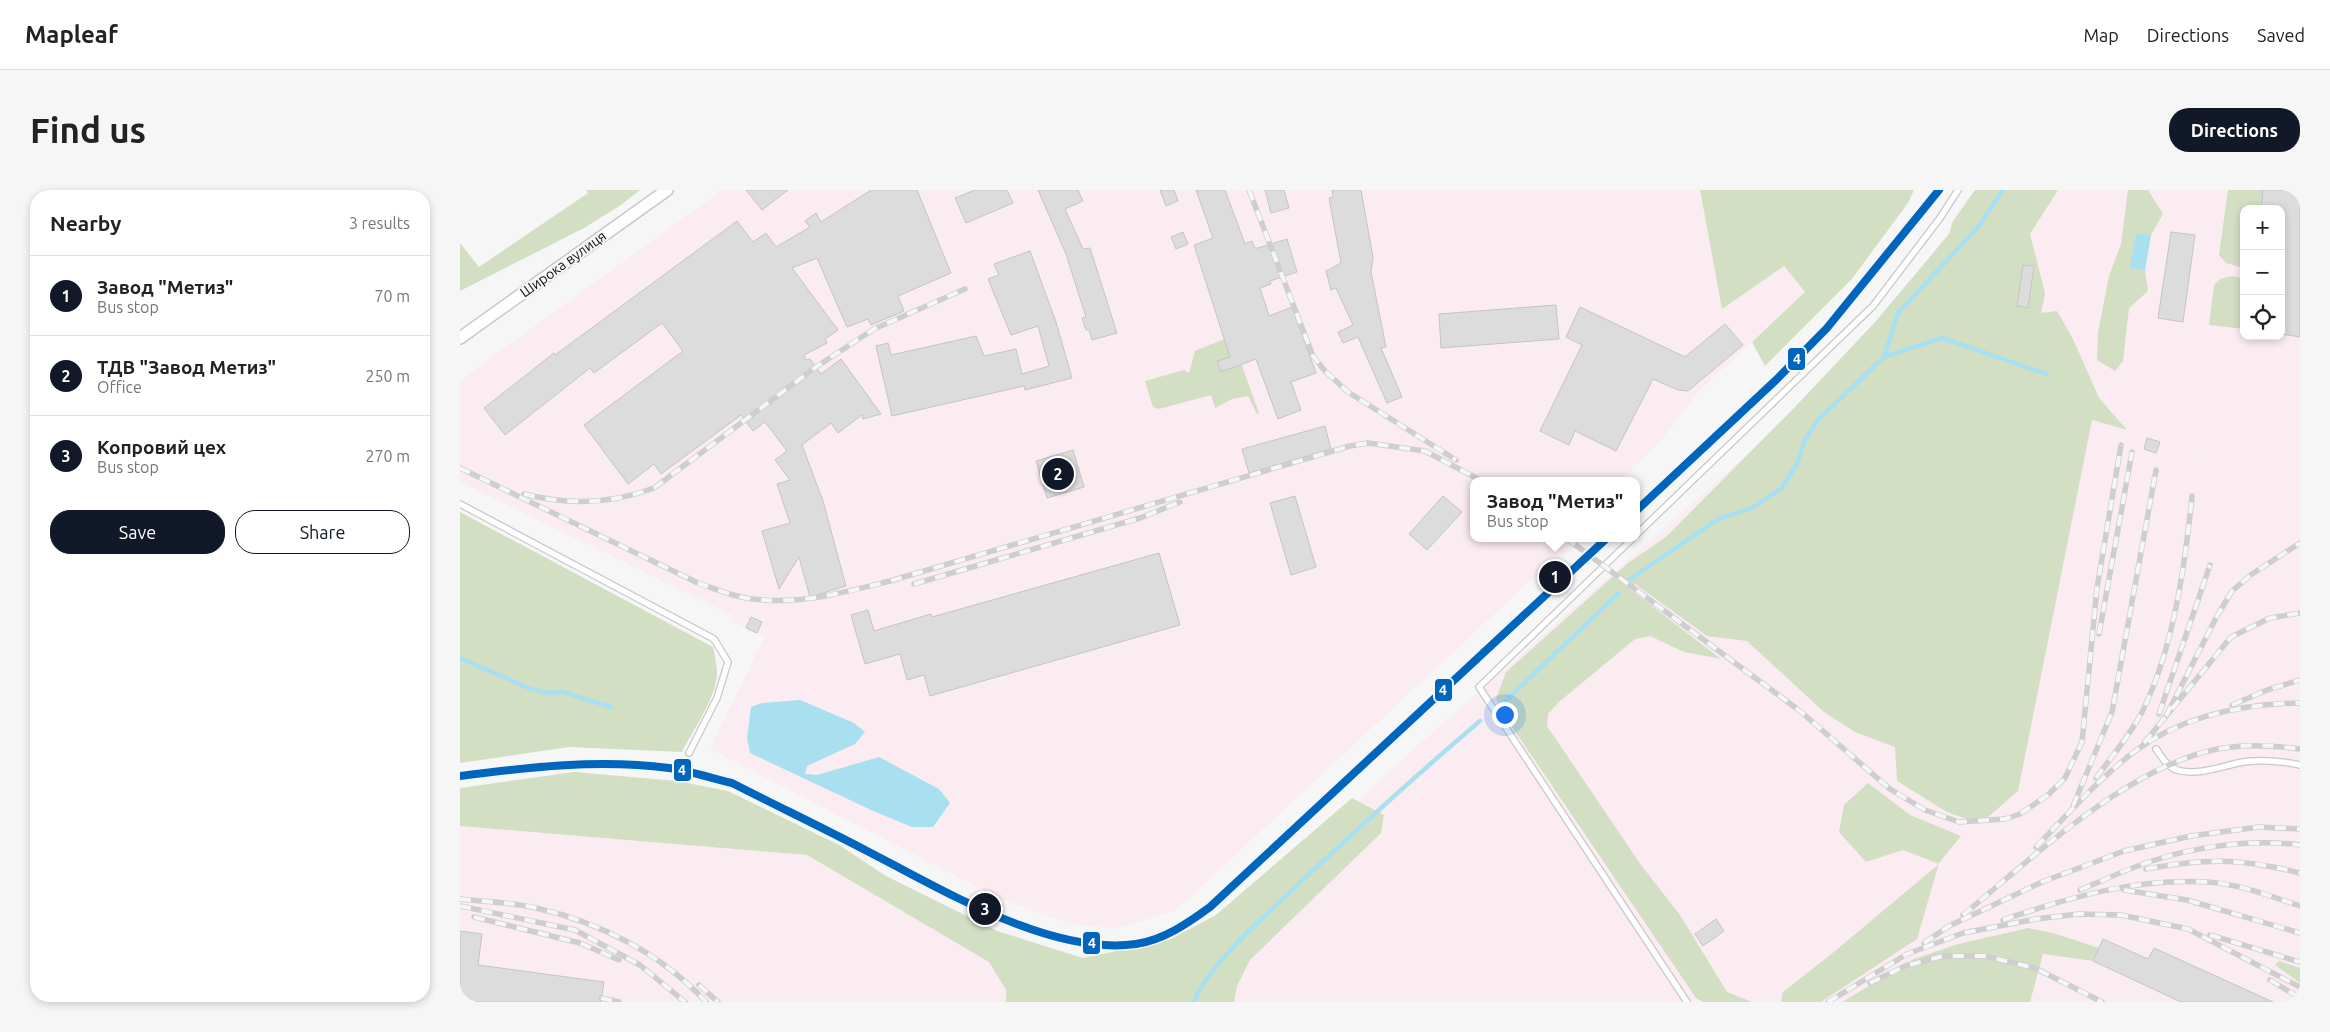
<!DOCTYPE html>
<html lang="en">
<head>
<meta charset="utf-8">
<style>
  body { margin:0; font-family:Ubuntu,sans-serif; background:#f6f6f6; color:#222 }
  .controls { position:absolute; right:15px; top:15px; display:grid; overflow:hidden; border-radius:10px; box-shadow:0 2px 8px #0003 }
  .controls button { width:45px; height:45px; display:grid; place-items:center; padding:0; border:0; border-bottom:1px solid #e0e0e0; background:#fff; color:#222; font:25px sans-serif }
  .you { position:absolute; left:1044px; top:524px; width:18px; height:18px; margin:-12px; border:4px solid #fff; border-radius:50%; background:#1a73e8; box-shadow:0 0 0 8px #1a73e833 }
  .badge { display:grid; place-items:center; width:32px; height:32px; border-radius:50%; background:#111827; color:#fff; font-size:16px; font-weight:700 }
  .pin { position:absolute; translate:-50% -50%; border:2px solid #fff; box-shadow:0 1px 5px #0006 }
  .popup { position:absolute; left:1010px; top:287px; width:170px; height:65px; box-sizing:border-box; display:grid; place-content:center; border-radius:10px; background:#fff; filter:drop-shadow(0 1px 4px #0005); font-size:16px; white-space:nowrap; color:#767676 }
  .popup b { font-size:19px; color:#222 }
  .popup::after { content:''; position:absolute; left:50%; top:100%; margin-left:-10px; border:10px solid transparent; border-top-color:#fff }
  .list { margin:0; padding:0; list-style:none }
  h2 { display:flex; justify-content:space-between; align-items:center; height:65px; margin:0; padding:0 20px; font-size:21px }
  h2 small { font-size:16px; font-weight:400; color:#767676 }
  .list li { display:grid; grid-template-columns:32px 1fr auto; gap:15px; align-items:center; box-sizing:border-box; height:80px; padding:0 20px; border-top:1px solid #e0e0e0 }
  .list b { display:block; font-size:19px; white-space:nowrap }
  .list p { margin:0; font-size:16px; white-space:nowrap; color:#767676 }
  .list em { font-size:16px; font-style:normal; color:#767676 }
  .actions { display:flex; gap:10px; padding:15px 20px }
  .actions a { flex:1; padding:11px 0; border:1px solid #111827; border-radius:20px; text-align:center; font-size:18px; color:#111827 }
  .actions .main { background:#111827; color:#fff }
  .icon { flex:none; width:28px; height:28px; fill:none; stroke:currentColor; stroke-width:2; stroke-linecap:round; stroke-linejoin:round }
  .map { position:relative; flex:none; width:1840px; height:812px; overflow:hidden; border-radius:20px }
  header { display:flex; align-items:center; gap:30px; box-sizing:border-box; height:70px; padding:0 25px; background:#fff; border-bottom:1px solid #e0e0e0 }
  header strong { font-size:24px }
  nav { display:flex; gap:28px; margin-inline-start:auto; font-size:18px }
  .intro { display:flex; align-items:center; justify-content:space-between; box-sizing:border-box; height:120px; padding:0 30px }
  h1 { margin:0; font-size:35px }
  .button { padding:12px 22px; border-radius:20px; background:#111827; color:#fff; font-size:18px; font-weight:700 }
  main { display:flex; gap:30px; padding:0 30px }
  aside { flex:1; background:#fff; border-radius:20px; box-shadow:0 2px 8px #0003 }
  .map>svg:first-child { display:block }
  .industrial { fill:#faecf1; fill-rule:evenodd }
  .green { fill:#d3dfc3 }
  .water { fill:#a8e0f0 }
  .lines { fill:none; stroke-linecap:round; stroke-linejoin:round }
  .stream { stroke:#a8e0f0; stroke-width:4.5 }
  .building { fill:#dcdcdd; stroke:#c4c4c5 }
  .service-casing { stroke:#c8c8c8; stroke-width:8 }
  .minor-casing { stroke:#c8c8c8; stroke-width:14 }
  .service { stroke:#fefefe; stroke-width:5.5 }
  .minor { stroke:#fefefe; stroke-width:11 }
  .rail-casing { stroke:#cececf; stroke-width:5.5 }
  .rail { stroke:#f5f6f7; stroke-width:4; stroke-dasharray:11; stroke-linecap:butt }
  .tram-1-casing { stroke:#f5f6f7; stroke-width:11 }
  .tram-1 { stroke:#0065bd; stroke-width:8 }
  .labels { text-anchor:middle; stroke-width:4; stroke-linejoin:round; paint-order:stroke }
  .street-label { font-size:14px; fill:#0d0d0d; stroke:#f5f6f7 }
  .line-badge { stroke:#f5f6f7; stroke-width:2 }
  .badge-label { font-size:14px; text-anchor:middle; font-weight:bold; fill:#fff }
</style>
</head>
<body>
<header>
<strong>Mapleaf</strong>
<nav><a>Map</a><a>Directions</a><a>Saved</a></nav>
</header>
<div class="intro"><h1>Find us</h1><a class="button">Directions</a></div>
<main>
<aside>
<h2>Nearby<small>3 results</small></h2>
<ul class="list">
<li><span class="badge">1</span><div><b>Завод &quot;Метиз&quot;</b><p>Bus stop</p></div><em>70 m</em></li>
<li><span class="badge">2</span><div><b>ТДВ &quot;Завод Метиз&quot;</b><p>Office</p></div><em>250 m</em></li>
<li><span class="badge">3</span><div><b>Копровий цех</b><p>Bus stop</p></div><em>270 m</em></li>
</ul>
<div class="actions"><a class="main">Save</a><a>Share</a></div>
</aside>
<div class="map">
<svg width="1840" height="812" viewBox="0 0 1840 812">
  <rect width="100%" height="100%" fill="#f6f6f6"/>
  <!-- industrial -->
  <g class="industrial">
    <path d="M259,0H1240L1262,119L1324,76L1345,102L1239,201L1197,255L1160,291H1014V348H1123V354L1087,375L716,720L656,739L607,733L541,709L250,559L305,446L270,431L272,425L0,292V190L257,4Z"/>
    <path d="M1568,0H1840V299L1749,262L1700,249L1758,266L1840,300V812H694L712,787L946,566L1436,133L1568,135ZM1784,19H1821V146H1784Z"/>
    <path d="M0,636L347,665L644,812H0Z"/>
  </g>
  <!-- green -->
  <g class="green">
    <path d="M126,0H180L161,15L124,38L0,101V53L19,77L128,3Z"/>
    <path d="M1240,0H1454L1448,13L1391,90L1305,176L1292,152L1345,102L1324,76L1262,119Z"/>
    <path d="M1515,0H1598L1570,44L1585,103L1581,123L1597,121L1613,149L1639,208L1667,240L1632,230L1558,601L1520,634L1487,622L1437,591L1435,557L1395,542L1364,522L1287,451L1247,446L1175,394L1170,399L1261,469L1224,462L1190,446L1175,449L1099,512L1088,524L1087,536L1181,675L1220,725L1267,802L1292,812H1243L1236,808L1042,522L1036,509L1046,482L1168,373L1206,347L1335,217L1416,131L1489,44L1493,31Z"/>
    <path d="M1668,0H1688L1703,24L1691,45L1676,43L1671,78L1685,81L1688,101L1669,118L1663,171L1655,181L1637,170L1638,142L1649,86L1661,54Z"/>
    <path d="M1768,0H1803L1801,19H1784V78L1766,73L1759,65Z"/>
    <path d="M1771,86L1784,88V139L1749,135L1754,95L1760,89Z"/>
    <path d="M764,149L775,156L799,223L797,224L788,206L772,209L755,218L751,205L699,219L693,217L685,191L724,180L729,183L735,161Z"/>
    <path d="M0,322L253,457C255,466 257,475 257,484C256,508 233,540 222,562L109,557L0,573Z"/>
    <path d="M114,582L217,591L268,601L379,655L426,686L537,741L623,768L709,750L756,725L892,608L924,625L921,643L790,770L777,796L774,812H546V800L529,772L347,665L0,636V598Z"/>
    <path d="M1408,593L1450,625L1501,646L1479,673L1457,749L1361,812H1321L1323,802L1369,766L1479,674L1443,660L1406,672L1379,642L1384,615Z"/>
    <path d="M1568,738L1593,743L1639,758L1633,771L1583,764L1570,812H1382L1454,769L1498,754Z"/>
    <path d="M1819,771L1840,778V793L1815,775Z"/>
  </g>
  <!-- water -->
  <g class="water">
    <path d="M1676,43L1691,45L1685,81L1670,78Z"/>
    <path d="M340,510L394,533L405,542L395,554L347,576L345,584L357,585L419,567L479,599L490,613L473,637H452L411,620L290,563L287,548L291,517L302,513Z"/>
  </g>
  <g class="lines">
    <!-- stream -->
    <g class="stream">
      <path d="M1424,167L1438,123L1519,36L1543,0"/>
      <path d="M1169,390L1258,329L1292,318L1321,299L1337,274L1345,250L1358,230L1424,167L1482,148L1587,184"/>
      <path d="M0,468L71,499L88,503L103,502L151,517"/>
      <path d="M1041,515L1159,403"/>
      <path d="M734,812C747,776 803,728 831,701C893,643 955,586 1020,531"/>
    </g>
  </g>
  <!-- building -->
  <g class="building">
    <path d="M286,0H328L302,20Z"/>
    <path d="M411,0H457L491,83L438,106L444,121L411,135L408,129L387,137L357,68L332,78L378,140L365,149L367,153L344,165L346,170L350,169L361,184L381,169L421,224L403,229L402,225L378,243L371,233L342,255L363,311L386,396L350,407L339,367L319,399L302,341L330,333L317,294L330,290L315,270L327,261L305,232L293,241L281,225L201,284L194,274L168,294L124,235L223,161L202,133L134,183L130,178L45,245L24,218L94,163L95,165L277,31L293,52L306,43L316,57L350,37L345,31L356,23L361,32Z"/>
    <path d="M515,0H547L553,13L506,33L495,8Z"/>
    <path d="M578,0H618L623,11L605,19L623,59L630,58L657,143L632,150L629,140H626L622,128L626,127L606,64Z"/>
    <path d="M700,0H714L718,11L706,16Z"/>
    <path d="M736,0H765L785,54L792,51L795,58H798L827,49L837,82L810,91L811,94L800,98L809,126L832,117L856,183L831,192L841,220L818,229L796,169L761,182L757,171L770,167L734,55L753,48Z"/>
    <path d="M805,0H824L829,18L811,23Z"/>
    <path d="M872,0H901L913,67L911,82L926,157L921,158L942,207L927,213L898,147L883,153L878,142L893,135L876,98L871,100L866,81L881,73L869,8L873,7Z"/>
    <path d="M1803,0H1840V147L1821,144V19H1801Z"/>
    <path d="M723,42L728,54L716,59L711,47Z"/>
    <path d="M1711,42L1735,45L1723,132L1698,128Z"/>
    <path d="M570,61L596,132L612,188L565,200L564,196L432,226L416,156L428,153L431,165L516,146L524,166L556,159L562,184L589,176L578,136L551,145L528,89L539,85L534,74Z"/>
    <path d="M1563,75L1574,76L1568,118L1557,116Z"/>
    <path d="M1096,115L1099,149L981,158L979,124Z"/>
    <path d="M1120,117L1225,167L1265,134L1283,155L1228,201L1218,200L1193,189L1156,261L1115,241L1109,255L1080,241L1122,155L1106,147Z"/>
    <path d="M865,236L871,259L789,283L782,259Z"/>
    <path d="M1687,248L1700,252L1696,263L1684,259Z"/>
    <path d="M613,260L624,297L587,308L576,271Z"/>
    <path d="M835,306L856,377L831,385L810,313Z"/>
    <path d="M983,306L1002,322L967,360L949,344Z"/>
    <path d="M699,363L720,435L470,506L464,485L447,490L440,464L405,474L391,425L408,420L414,441L471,424L472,427Z"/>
    <path d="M291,427L302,432L297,443L286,438Z"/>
    <path d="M1256,729L1264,741L1243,756L1235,744Z"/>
    <path d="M0,741L22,744L18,775L144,792L141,812H0Z"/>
    <path d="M1643,749L1688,769L1694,758L1813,812H1721L1633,771Z"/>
  </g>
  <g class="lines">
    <defs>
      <g id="service">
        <path d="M0,314L254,449L268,472L257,508L229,563"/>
        <path d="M1176,345L1413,116L1480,28L1498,0"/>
        <path d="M1173,348L1019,497L1227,812"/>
        <path d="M1696,559C1702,567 1707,577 1717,580C1736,586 1760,577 1778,573C1797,569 1822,571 1840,575"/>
      </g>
      <path id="minor" d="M0,148L207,0"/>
    </defs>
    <!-- service casing -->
    <use href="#service" class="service-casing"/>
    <!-- minor casing -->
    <use href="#minor" class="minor-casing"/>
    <!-- service -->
    <use href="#service" class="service"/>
    <!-- minor -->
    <use href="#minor" class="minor"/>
    <defs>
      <g id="rail">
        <path d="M789,0L853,166L865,181L888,202L996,270"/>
        <path d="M0,278L238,393C256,399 274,407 293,409C340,415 386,402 430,391L890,256L908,253L965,261L1022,291"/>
        <path d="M64,304C107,315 152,314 194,298L356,177L414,139L505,99"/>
        <path d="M1106,348L1340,521L1430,599L1465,620L1499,632L1545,629L1560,624L1588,605L1605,588L1622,552L1637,398L1661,255"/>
        <path d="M454,394L680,328L720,312"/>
        <path d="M1639,444L1672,262"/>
        <path d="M1772,515L1807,500L1840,490"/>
        <path d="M1699,524L1750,375"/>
        <path d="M1706,526L1757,426L1772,401L1792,384L1840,353"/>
        <path d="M1684,553L1771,447L1810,428L1840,423"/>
        <path d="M1636,588C1652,566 1672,543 1684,518C1714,455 1725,375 1732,306"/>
        <path d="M1613,616L1652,522L1696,280"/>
        <path d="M1576,657C1609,623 1640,587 1678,559C1724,526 1784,514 1840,513"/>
        <path d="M1686,679C1747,668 1779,668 1840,683"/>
        <path d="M1620,700C1644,690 1667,679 1692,671C1737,656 1792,649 1840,655"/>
        <path d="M1664,700L1727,710L1840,743"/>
        <path d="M0,709C25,712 51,712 76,718C139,732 202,764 246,812"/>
        <path d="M0,716L115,740L180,775L225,812"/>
        <path d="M1503,725C1574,667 1678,566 1772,557C1795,554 1817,556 1840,559"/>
        <path d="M14,727L120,753L159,770"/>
        <path d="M1543,730C1610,707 1676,688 1748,692C1779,694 1810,706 1840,716"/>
        <path d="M1750,745L1840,772"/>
        <path d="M1464,753L1489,736L1582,692L1664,661L1731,646L1799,637L1840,639"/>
        <path d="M1810,790L1840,808"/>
        <path d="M1410,793L1445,776L1483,766H1525L1575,778L1642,812"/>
        <path d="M239,795L258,812"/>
        <path d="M141,808L159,812"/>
        <path d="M1368,812L1447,764L1503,743L1576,729L1619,724L1661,725L1728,739L1840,797"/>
      </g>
    </defs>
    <!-- rail casing -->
    <use href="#rail" class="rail-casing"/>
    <!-- rail -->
    <use href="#rail" class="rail"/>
    <defs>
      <g id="tram-1">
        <path d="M1176,321L1316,190L1367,138L1479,0"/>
        <path d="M0,586C69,577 139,569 209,578C230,581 251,588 272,593C317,616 363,638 407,661C482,699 590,766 676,754C704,750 728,733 750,717L1147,348"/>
      </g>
    </defs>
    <!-- tram-1 casing -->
    <use href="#tram-1" class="tram-1-casing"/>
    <!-- tram-1 -->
    <use href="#tram-1" class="tram-1"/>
  </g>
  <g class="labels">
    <!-- street labels -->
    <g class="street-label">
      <text transform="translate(103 74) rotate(-36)" y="5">Широка вулиця</text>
    </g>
  </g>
  <g class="line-badge">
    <rect x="1327" y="157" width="19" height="24" rx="5" fill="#0065bd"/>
    <rect x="974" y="488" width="19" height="24" rx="5" fill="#0065bd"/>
    <rect x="213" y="568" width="19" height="24" rx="5" fill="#0065bd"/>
    <rect x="622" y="741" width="19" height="24" rx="5" fill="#0065bd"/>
  </g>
  <g class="badge-label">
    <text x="1337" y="174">4</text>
    <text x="983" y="505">4</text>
    <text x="222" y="585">4</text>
    <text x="632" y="758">4</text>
  </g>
</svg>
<div class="controls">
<button>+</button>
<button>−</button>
<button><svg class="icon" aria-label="locate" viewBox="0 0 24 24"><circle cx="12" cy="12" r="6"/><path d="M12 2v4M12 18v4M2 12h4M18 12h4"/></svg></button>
</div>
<div class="you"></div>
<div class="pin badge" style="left:1095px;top:387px">1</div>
<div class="popup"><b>Завод &quot;Метиз&quot;</b>Bus stop</div>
<div class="pin badge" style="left:598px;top:284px">2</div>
<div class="pin badge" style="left:525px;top:719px">3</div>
</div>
</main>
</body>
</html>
